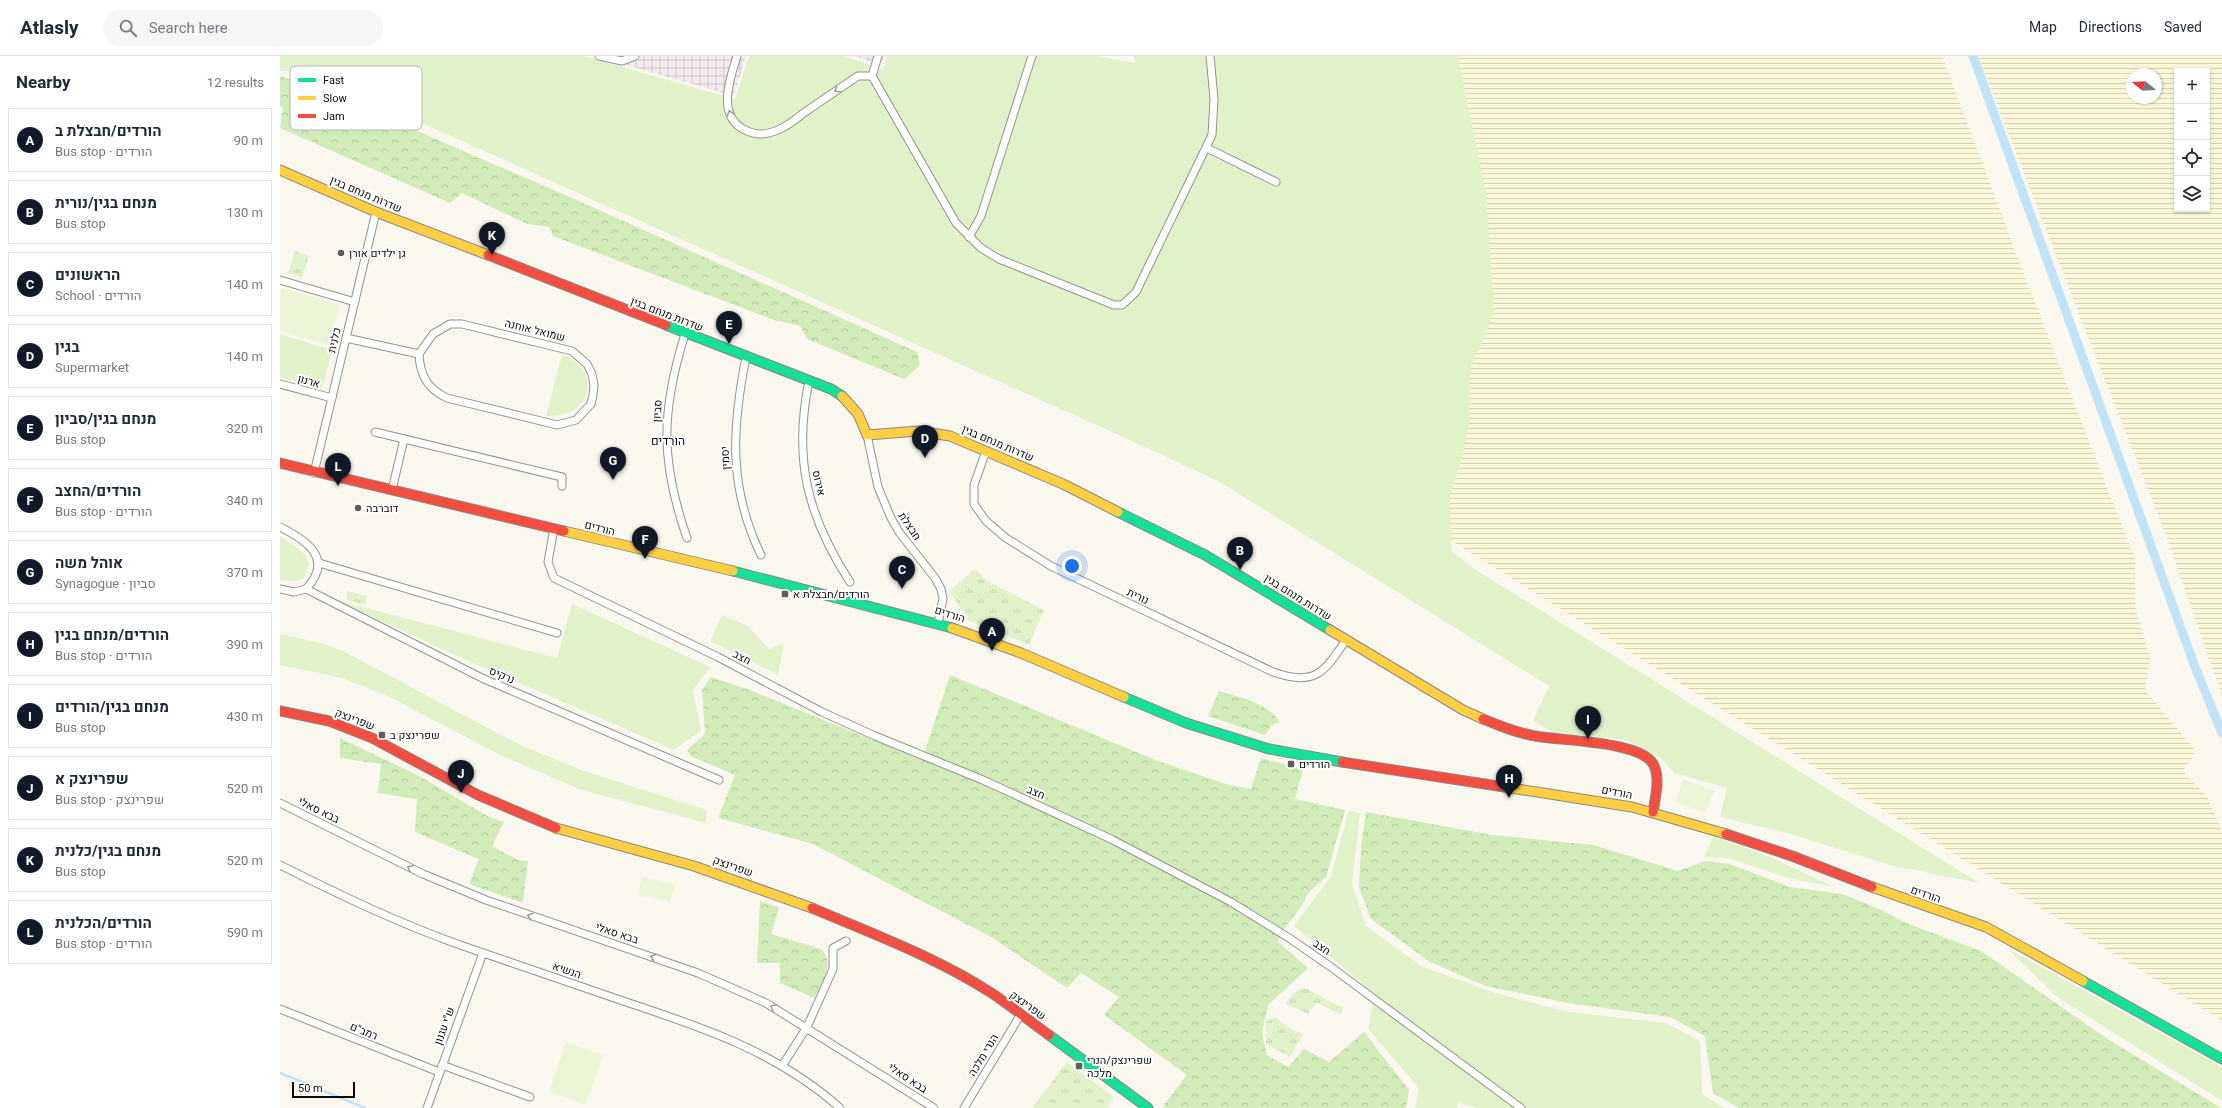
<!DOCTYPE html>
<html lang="en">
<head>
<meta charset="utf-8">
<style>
  body { margin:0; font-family:Georgia,Heebo,serif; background:#f6f6f7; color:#1f2937 }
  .controls { position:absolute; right:12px; top:12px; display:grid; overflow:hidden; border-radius:0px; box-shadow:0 1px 3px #0004 }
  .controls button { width:36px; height:36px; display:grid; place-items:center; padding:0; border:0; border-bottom:1px solid #e0e1e3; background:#fff; color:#1f2937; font:20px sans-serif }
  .compass { position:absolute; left:1846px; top:12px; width:36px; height:36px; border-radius:50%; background:#fff; box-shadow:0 1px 3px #0004; rotate:288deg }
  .scale { position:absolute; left:12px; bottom:10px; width:63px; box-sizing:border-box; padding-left:4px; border:2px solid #0b0b0b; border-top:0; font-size:11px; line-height:14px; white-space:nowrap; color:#0b0b0b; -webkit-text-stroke:3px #fff; paint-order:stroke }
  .you { position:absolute; left:792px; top:510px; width:14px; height:14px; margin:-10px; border:3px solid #fff; border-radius:50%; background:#1a73e8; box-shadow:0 0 0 6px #1a73e833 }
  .badge { display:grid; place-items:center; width:26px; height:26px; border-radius:50%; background:#111827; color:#fff; font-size:13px; font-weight:700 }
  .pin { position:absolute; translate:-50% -33px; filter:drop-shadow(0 1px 2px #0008) }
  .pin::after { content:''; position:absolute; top:21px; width:14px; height:12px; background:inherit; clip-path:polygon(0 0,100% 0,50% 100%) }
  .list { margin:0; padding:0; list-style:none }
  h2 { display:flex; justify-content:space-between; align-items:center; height:52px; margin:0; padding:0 16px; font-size:17px }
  h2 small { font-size:13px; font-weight:400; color:#747a83 }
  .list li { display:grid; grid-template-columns:26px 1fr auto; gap:12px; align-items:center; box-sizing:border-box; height:64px; margin:0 8px 8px; padding:0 8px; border:1px solid #e0e1e3; border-radius:0px }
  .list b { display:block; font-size:15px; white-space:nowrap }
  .list p { margin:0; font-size:13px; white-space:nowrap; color:#747a83 }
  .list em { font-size:13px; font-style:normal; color:#747a83 }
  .icon { flex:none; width:22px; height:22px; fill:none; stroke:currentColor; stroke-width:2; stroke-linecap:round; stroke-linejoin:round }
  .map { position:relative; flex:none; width:1942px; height:1052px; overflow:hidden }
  header { display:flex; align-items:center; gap:24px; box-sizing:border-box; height:56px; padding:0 20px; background:#fff; border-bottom:1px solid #e0e1e3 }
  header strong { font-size:19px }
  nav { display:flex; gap:22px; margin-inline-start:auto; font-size:14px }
  .search { width:280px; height:36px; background:#f6f6f7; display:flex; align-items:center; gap:10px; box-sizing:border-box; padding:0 14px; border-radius:22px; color:#747a83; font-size:15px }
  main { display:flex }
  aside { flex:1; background:#fff }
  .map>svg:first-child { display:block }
  .industrial { fill:url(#industrial-grid) }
  .farmland { fill:url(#farmland-rules); fill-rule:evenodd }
  .grass { fill:#e1f2cb }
  .forest { fill:url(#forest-crowns) }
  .park { fill:url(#park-tufts) }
  .pitch { fill:#ecf6d6 }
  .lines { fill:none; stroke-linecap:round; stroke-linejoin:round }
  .stream { stroke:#c1e3f8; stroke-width:2.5 }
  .canal { stroke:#c1e3f8; stroke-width:9 }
  .street-casing { stroke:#93928d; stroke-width:9 }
  .fast-casing { stroke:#898884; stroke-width:11 }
  .slow-casing { stroke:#898884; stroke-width:11 }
  .jam-casing { stroke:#898884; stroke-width:11 }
  .street { stroke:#fefefc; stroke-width:7 }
  .fast { stroke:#16e098; stroke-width:9 }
  .slow { stroke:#ffcf43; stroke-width:9 }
  .jam { stroke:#f24e42; stroke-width:9 }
  .oneway { stroke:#9d9d9c }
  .poi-dot { fill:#5f5e5a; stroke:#fff; stroke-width:1.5 }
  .labels { text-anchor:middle; stroke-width:4; stroke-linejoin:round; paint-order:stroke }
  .street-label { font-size:11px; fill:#0b0b0b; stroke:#fff }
  .poi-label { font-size:11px; fill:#0b0b0b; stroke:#fff; text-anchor:start }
  .neighbourhood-label { font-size:12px; fill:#0b0b0b; stroke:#fff }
  .key { fill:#fff; stroke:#b6b6b6; stroke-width:1 }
  .key-label { font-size:11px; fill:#0b0b0b }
</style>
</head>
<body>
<header>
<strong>Atlasly</strong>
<div class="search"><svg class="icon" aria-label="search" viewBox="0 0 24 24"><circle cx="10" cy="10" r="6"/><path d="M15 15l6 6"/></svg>Search here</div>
<nav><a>Map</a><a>Directions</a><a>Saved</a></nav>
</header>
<main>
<aside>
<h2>Nearby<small>12 results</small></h2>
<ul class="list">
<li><span class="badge">A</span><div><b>הורדים/חבצלת ב</b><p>Bus stop · הורדים</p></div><em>90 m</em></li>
<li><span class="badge">B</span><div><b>מנחם בגין/נורית</b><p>Bus stop</p></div><em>130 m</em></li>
<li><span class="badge">C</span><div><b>הראשונים</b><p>School · הורדים</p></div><em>140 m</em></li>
<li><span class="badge">D</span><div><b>בגין</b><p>Supermarket</p></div><em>140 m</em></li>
<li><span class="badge">E</span><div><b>מנחם בגין/סביון</b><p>Bus stop</p></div><em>320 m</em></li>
<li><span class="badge">F</span><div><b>הורדים/החצב</b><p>Bus stop · הורדים</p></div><em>340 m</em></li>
<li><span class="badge">G</span><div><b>אוהל משה</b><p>Synagogue · סביון</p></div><em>370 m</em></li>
<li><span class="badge">H</span><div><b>הורדים/מנחם בגין</b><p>Bus stop · הורדים</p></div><em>390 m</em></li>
<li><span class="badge">I</span><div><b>מנחם בגין/הורדים</b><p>Bus stop</p></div><em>430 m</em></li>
<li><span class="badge">J</span><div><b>שפרינצק א</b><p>Bus stop · שפרינצק</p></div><em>520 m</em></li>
<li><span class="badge">K</span><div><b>מנחם בגין/כלנית</b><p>Bus stop</p></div><em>520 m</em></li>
<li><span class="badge">L</span><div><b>הורדים/הכלנית</b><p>Bus stop · הורדים</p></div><em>590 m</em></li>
</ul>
</aside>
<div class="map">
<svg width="1942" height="1052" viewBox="0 0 1942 1052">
  <defs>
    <pattern id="industrial-grid" width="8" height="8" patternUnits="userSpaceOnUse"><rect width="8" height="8" fill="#f2eaed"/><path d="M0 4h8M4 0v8" fill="none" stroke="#cec7ca"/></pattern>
    <pattern id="farmland-rules" width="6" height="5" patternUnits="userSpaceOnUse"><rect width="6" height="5" fill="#f9f7d8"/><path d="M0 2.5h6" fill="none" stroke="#d4d2b8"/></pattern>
    <pattern id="forest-crowns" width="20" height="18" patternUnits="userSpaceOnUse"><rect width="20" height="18" fill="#d1ebb9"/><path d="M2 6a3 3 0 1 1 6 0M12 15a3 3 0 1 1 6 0" fill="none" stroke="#b2c89e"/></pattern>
    <pattern id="park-tufts" width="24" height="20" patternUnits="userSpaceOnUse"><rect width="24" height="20" fill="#e1f2cb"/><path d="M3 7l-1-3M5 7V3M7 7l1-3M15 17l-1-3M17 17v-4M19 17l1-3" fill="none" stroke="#c0cead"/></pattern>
  </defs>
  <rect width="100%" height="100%" fill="#faf8ee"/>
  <!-- industrial -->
  <g class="industrial">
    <path d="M314,0H466L454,40Z"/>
    <path d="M574,0H604L602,9Z"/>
  </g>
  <!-- farmland -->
  <g class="farmland">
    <path d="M1173,0H1662L1747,226L1855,503V551L1870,601L1865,634L1916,695L1903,715L1927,741L1942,775V965L1154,474Z"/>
    <path d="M1698,0H1942V640L1887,482ZM1897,15H1927V153H1897ZM1852,18H1876V42H1852Z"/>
  </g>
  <!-- grass -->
  <g class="grass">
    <path d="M0,0H304L455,43L469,0H563L603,13L607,0H817L855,7L853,0H1178L1206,138L1214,254L1207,276L1191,309L1189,336L1190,364L1182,402L1170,440L1172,496L1196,514L1699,827L1610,809L1507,777L1440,761L1447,732L1394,717L1381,702L1345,684L1273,676L1253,665L1269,630L938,425L841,380L126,60L21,16L0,15Z"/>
    <path d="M0,278L52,294L42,333L0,321Z"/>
    <path d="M282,299C323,312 313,363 266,360Z"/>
    <path d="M0,480L25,498L29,507L24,522L16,525L0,524Z"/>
    <path d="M56,544L277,602L292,548L430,611L413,634L421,675L394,694L168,596Z"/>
    <path d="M442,559L468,570L489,593L504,587L498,619L430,585Z"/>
    <path d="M0,578L37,586L63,595L242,690L304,715L427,754L426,767L299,733L218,698L110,641L62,622L0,609Z"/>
    <path d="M1069,754L1080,758L1072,828L1086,870L1141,910L1215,937L1289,956L1386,967L1420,985L1422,1038L1444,1052H1196L1179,1046L1176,1052H1135L1139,1032L1088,973L1095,938L1014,870L1051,820Z"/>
    <path d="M1434,780L1495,803L1552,830L1511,823L1448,802L1424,801Z"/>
    <path d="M1727,892L1942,1011V1045L1777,941Z"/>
  </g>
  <!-- forest -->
  <g class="forest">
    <path d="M0,20L59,41L285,139L637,296L640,309L624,323L527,283L520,270L494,264L273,180L269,171L247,168L182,137L170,147L0,72L3,51L0,50Z"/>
    <path d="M670,619L878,705L949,729L971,733L981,702L1023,713L1015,743L1065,754L1046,821L1029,836L1021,851L1003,874L998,886L1028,912L988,949L982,977L987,999L1008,1011L1024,993L1049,1006L1084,976L1129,1034L1126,1052H885L883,1050L907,1019L824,959L839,941L801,917L787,932L711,881L533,788L438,762L455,719L411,700L407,694L425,678L422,634L431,621L467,633L642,704Z"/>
    <path d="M939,635C962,642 986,646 1000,666L992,669L985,679L928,660Z"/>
    <path d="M60,682L141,721L209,761L224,766L212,790L238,804L248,805L243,847L189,828L199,803L135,776L137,743L98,737L101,708L60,702Z"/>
    <path d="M1086,756L1212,779L1313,789L1398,815L1426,805L1449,808L1510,831L1562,838L1593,850L1626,867L1701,895L1826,982L1941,1052H1459L1433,1037L1425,980L1390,961L1288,947L1206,930L1150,906L1091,863L1079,831L1081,792Z"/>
    <path d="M480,845L499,851L491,878L541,893C556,908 542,927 534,942L500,927V907H477Z"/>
  </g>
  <!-- park -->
  <g class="park">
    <path d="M15,195L29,200L22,221L8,217Z"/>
    <path d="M695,513L707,525L764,554L749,589L689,565L669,535Z"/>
    <path d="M68,535L87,540L85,549L66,543Z"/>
    <path d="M1027,932L1050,946L1063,951L1061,959L1036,946L1029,958L1005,948L1018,933Z"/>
    <path d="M995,961L1011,973L1023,978L1010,1001L986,988V965Z"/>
    <path d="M787,1006L834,1041L827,1052H752Z"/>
  </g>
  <!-- pitch -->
  <g class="pitch">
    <path d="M2,232L60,249L48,289L0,275V240Z"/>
    <path d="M1404,723L1434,735L1425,757L1395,746Z"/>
    <path d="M362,821L395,829L390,846L358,839Z"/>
    <path d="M286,986L323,999L306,1049L269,1036Z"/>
  </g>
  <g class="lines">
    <!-- stream -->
    <path class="stream" d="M0,1017L85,1052"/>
    <!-- canal -->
    <path class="canal" d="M1693,0L1915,611L1942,677"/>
    <defs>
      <g id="street">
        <path d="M319,0L342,5L355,0"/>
        <path d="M457,0C450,23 436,60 465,74C477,80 487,79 500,73C509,69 517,62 525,56C543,44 560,32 578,20H592"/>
        <path d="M598,0L592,20L676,167L701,192L719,203L834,249H842L856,236L932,79L934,43L930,0"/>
        <path d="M927,92L996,126"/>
        <path d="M689,181L701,160L752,0"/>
        <path d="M0,224L75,246"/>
        <path d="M170,268H182L292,295L307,308L312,318L314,329L313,339L311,348L296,364L277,369L167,342C148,333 140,320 139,298L153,278Z"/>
        <path d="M405,278C381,355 380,405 407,482"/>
        <path d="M66,282L139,298"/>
        <path d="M466,301C452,372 448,431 481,499"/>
        <path d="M529,325C513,402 527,460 570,526"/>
        <path d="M0,328L52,342"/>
        <path d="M95,376L282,421V430"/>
        <path d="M587,379L598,431L611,462L619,476L655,522L661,533L663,543L658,567"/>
        <path d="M706,395L694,429V448L706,465L726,482L771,510L993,616C1035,630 1043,618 1066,584"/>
        <path d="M34,417L96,156"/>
        <path d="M112,434L124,383"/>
        <path d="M0,471C28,485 54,503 26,533"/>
        <path d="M274,472L268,506L274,522L438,601L542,656L595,680L703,724L831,783L951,846L1009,882L1051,911L1241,1052"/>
        <path d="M39,507L277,577"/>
        <path d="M0,533L14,536L26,533L202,622L439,724"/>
        <path d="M0,747L143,818L206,844L418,917L486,947L654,1052"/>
        <path d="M0,809C60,839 120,868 183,890C237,909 292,927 346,946C422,971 499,997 560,1052"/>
        <path d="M0,953L159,1016"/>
        <path d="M162,1009L250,1041"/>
        <path d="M502,1010L527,971L553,913V892L566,885"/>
        <path d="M147,1052L203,897"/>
        <path d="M684,1052L741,958"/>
      </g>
      <g id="fast">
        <path d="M386,269L551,333L562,340"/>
        <path d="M838,456L925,499L1050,574"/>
        <path d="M453,515L672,572"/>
        <path d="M844,641L906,667L989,693L1062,706"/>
        <path d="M1803,925L1942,1003"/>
        <path d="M769,979L868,1052"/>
      </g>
      <g id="slow">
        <path d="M0,114L96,156L208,199"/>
        <path d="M562,340L578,358L587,379L639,375L670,380L783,428L838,456"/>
        <path d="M284,475L453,515"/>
        <path d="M672,572L741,597L844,641"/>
        <path d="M1050,574L1183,654L1203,663"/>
        <path d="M1231,732L1352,751L1446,778"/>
        <path d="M276,772L414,810L532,852"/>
        <path d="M1592,831L1706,871L1803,925"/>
      </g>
      <g id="jam">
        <path d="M208,199L386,269"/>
        <path d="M0,407L284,475"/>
        <path d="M0,655L49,665L92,682L198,739L276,772"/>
        <path d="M1203,663C1220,670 1237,677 1255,680C1283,685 1353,685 1371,705C1382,718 1375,742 1373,756"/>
        <path d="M1062,706L1231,732"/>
        <path d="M1446,778L1512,800L1592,831"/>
        <path d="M532,852C593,878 658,902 713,938C732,951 751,966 769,979"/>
      </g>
    </defs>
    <!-- street casing -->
    <use href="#street" class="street-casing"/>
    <!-- fast casing -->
    <use href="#fast" class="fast-casing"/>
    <!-- slow casing -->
    <use href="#slow" class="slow-casing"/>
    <!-- jam casing -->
    <use href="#jam" class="jam-casing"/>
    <!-- street -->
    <use href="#street" class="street"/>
    <!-- fast -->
    <use href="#fast" class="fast"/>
    <!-- slow -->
    <use href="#slow" class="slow"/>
    <!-- jam -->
    <use href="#jam" class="jam"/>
  </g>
  <!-- one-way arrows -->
  <defs><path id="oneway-chevron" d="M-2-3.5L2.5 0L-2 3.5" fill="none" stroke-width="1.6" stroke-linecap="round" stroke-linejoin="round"/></defs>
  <g class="oneway">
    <use href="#oneway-chevron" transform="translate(557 34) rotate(146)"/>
    <use href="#oneway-chevron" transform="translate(450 57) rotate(-108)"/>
    <use href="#oneway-chevron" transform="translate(130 812) rotate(-154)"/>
    <use href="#oneway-chevron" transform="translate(250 860) rotate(-162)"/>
    <use href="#oneway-chevron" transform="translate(373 901) rotate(-161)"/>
    <use href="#oneway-chevron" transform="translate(493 951) rotate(-150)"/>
  </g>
  <!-- markers -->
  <g class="poi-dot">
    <circle cx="61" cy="197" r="4"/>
    <circle cx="78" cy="452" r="4"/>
    <rect x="501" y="534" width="8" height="8" rx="2"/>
    <rect x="98" y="675" width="8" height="8" rx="2"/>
    <rect x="1007" y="704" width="8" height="8" rx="2"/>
    <rect x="795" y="1006" width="8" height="8" rx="2"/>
  </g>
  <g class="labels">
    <!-- street labels -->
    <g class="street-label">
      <text transform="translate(86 138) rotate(23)" y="4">שדרות מנחם בגין</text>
      <text transform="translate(387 258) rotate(21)" y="4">שדרות מנחם בגין</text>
      <text transform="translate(255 274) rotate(14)" y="4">שמואל אוחנה</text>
      <text transform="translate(54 284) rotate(-77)" y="4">כלנית</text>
      <text transform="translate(29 325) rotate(16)" y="4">ארנון</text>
      <text transform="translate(377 355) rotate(-86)" y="4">סביון</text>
      <text transform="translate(718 387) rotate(23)" y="4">שדרות מנחם בגין</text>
      <text transform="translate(445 402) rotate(-94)" y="4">יסמין</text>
      <text transform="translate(539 427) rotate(77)" y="4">אירוס</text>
      <text transform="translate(630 470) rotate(56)" y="4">חבצלת</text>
      <text transform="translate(320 472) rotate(14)" y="4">הורדים</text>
      <text transform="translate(858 540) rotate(25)" y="4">נורית</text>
      <text transform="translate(1018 541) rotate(32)" y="4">שדרות מנחם בגין</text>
      <text transform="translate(670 558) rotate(18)" y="4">הורדים</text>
      <text transform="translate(462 601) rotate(28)" y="4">חצב</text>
      <text transform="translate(222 619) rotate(23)" y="4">נרקיס</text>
      <text transform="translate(75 663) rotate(21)" y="4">שפרינצק</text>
      <text transform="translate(756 736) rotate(24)" y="4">חצב</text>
      <text transform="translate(1337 736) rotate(11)" y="4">הורדים</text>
      <text transform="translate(39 754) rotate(26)" y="4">בבא סאלי</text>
      <text transform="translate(453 810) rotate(19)" y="4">שפרינצק</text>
      <text transform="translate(1646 838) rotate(19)" y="4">הורדים</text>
      <text transform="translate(337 877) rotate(18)" y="4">בבא סאלי</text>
      <text transform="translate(1042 891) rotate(35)" y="4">חצב</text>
      <text transform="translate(287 914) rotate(19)" y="4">הנשיא</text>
      <text transform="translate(748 949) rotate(36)" y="4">שפרינצק</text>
      <text transform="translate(164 970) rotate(-70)" y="4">ש"י עגנון</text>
      <text transform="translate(84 975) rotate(22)" y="4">רמב"ם</text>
      <text transform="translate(703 999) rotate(-59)" y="4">הנרי מלכה</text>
      <text transform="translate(628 1022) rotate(33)" y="4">בבא סאלי</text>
    </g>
    <!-- poi labels -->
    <g class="poi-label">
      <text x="69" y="201">גן ילדים אורן</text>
      <text x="86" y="456">דוברבה</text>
      <text x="513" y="542">הורדים/חבצלת א</text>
      <text x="110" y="683">שפרינצק ב</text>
      <text x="1019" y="712">הורדים</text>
      <text x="807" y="1008">שפרינצק/הנרי<tspan x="807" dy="13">מלכה</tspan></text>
    </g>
    <!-- neighbourhood labels -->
    <g class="neighbourhood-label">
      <text x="388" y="389">הורדים</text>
    </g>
  </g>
  <!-- legend -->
  <rect x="10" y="10" width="132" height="64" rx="6" class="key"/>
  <rect x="18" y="22" width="18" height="4" fill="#16e098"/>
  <rect x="18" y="40" width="18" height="4" fill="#ffcf43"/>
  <rect x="18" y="58" width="18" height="4" fill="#f24e42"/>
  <g class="key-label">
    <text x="43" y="28">Fast</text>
    <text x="43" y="46">Slow</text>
    <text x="43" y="64">Jam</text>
  </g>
</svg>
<div class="controls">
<button>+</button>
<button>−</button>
<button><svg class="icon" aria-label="locate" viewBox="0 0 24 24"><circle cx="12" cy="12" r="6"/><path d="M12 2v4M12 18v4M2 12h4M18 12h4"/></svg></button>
<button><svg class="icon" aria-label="layers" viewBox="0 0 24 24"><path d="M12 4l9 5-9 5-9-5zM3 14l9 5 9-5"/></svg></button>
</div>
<svg class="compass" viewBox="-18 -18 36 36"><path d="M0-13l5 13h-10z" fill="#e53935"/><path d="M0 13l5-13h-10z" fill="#747a83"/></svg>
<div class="scale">50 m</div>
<div class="you"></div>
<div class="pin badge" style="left:712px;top:595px">A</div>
<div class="pin badge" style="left:960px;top:514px">B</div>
<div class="pin badge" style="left:622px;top:533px">C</div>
<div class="pin badge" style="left:645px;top:402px">D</div>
<div class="pin badge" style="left:449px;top:288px">E</div>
<div class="pin badge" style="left:365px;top:503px">F</div>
<div class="pin badge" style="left:333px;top:424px">G</div>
<div class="pin badge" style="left:1229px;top:742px">H</div>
<div class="pin badge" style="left:1308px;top:683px">I</div>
<div class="pin badge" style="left:181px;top:737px">J</div>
<div class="pin badge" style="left:212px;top:199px">K</div>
<div class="pin badge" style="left:58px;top:430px">L</div>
</div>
</main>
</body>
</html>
